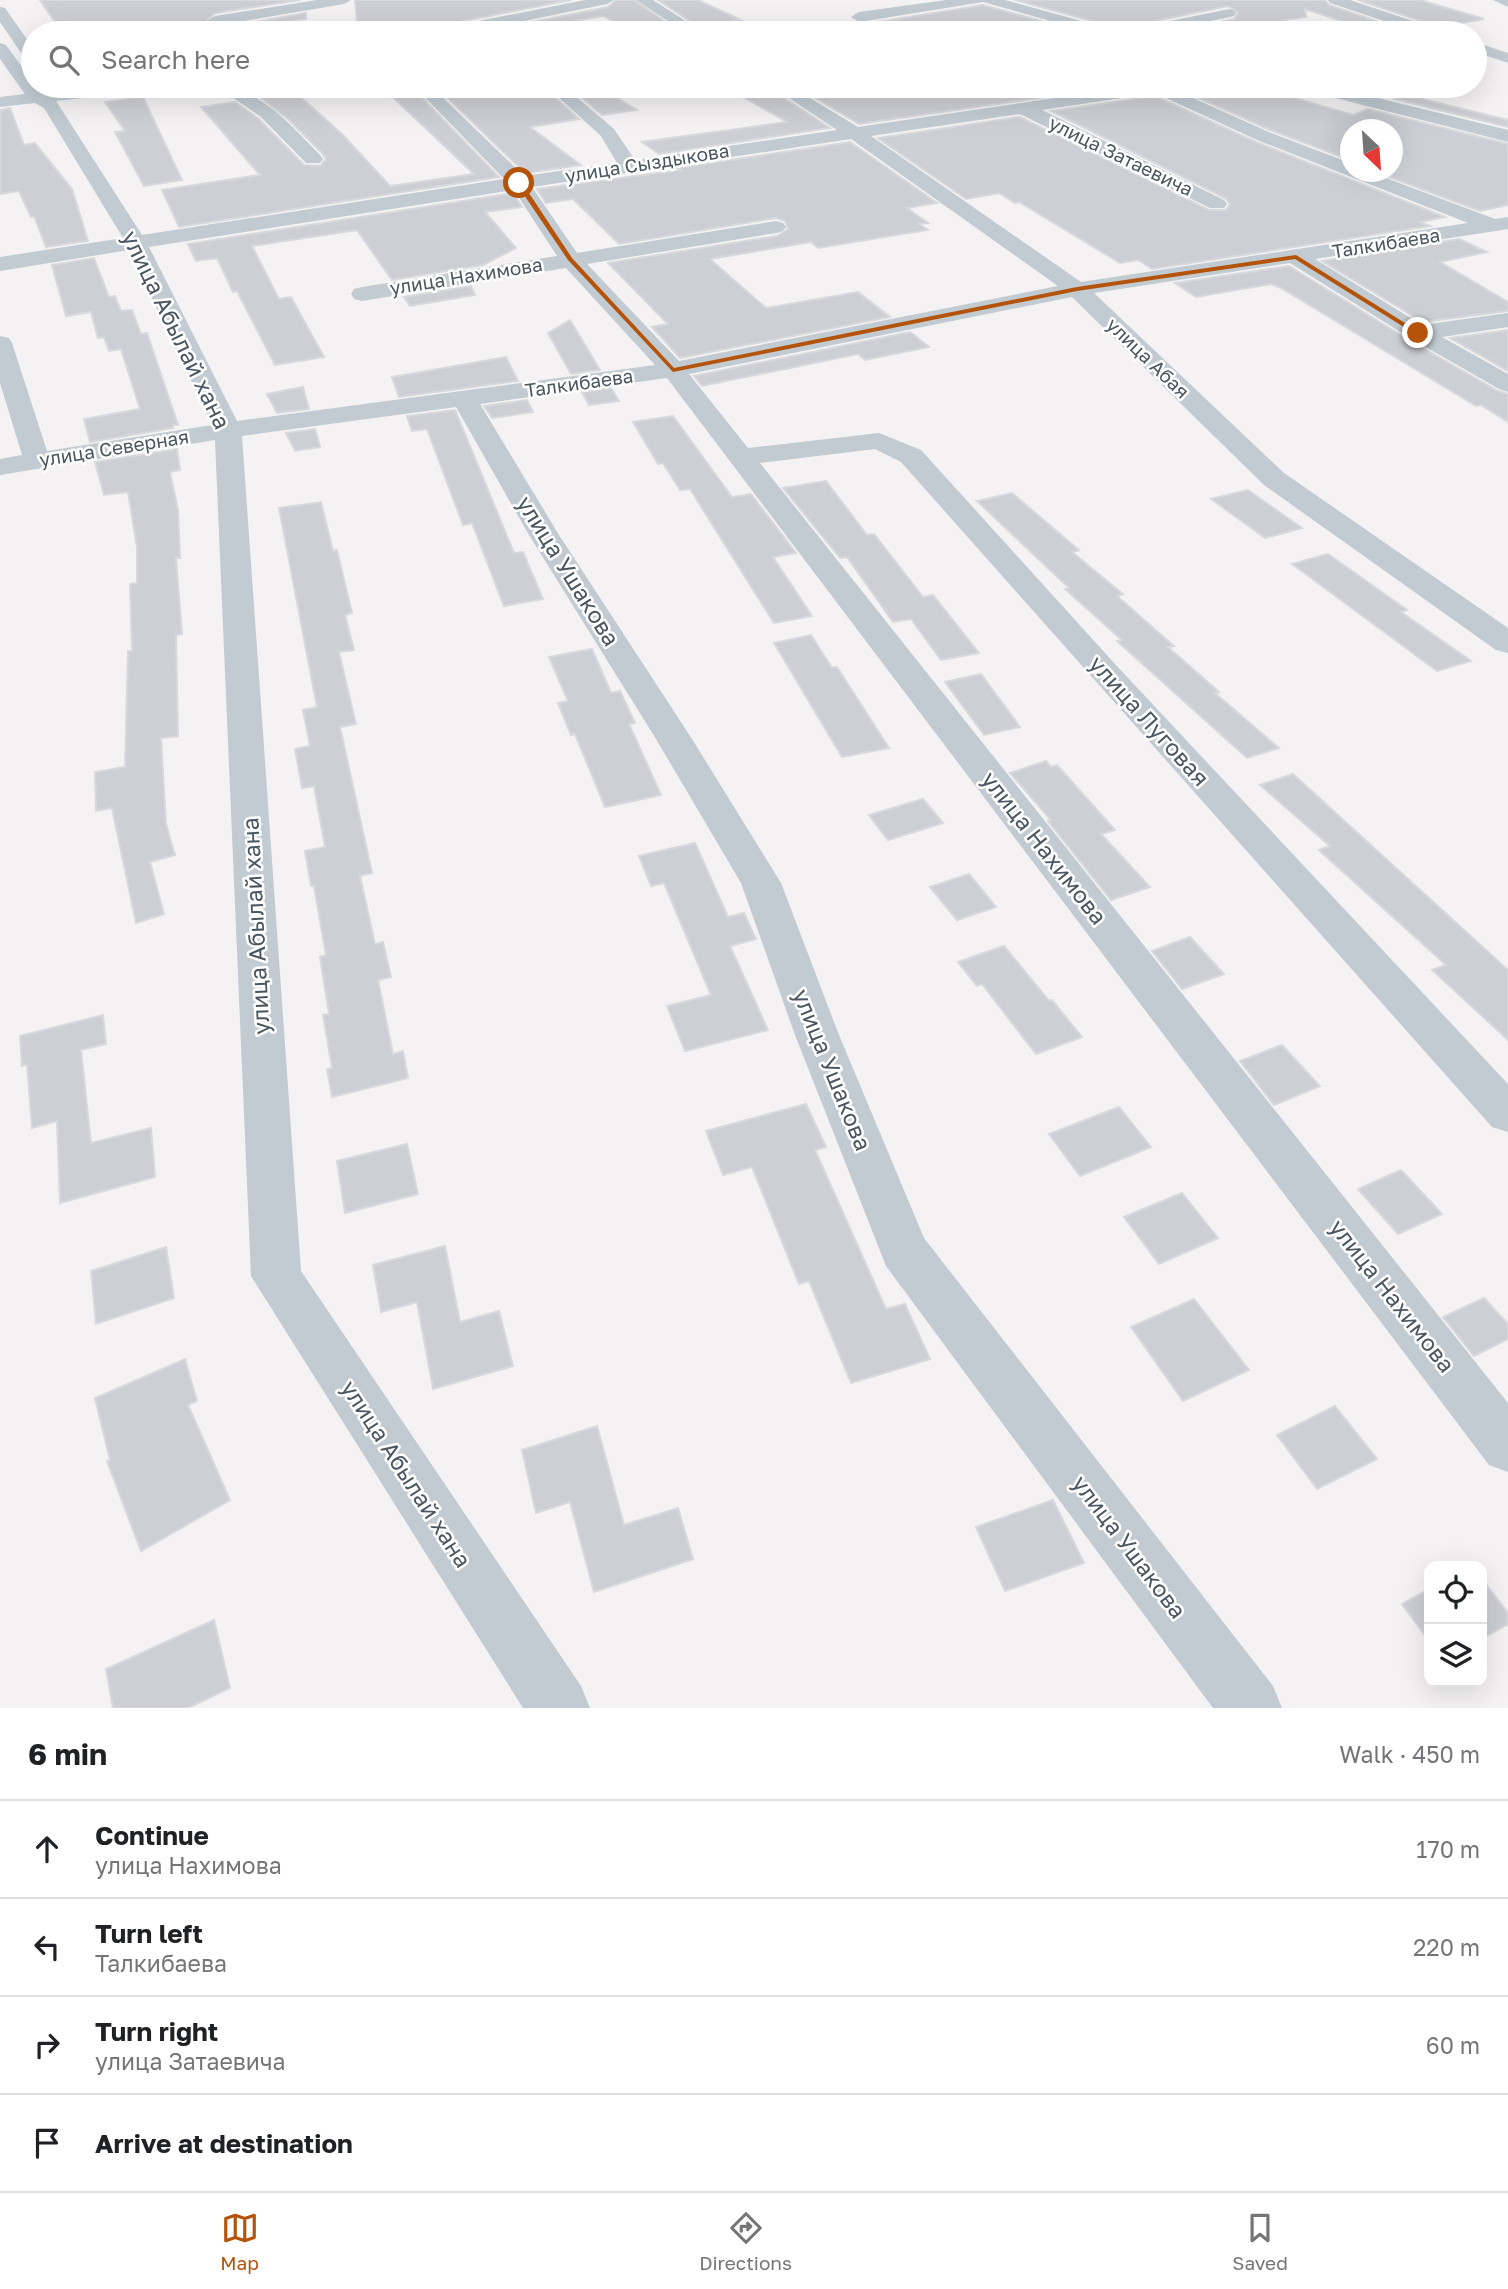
<!DOCTYPE html>
<html lang="en">
<head>
<meta charset="utf-8">
<style>
  body { margin:0; font-family:"Golos Text",sans-serif; background:#f2f2f2; color:#202124 }
  .controls { position:absolute; right:21px; bottom:21px; display:grid; overflow:hidden; border-radius:14px; box-shadow:0 7px 28px #0002 }
  .controls button { width:63px; height:63px; display:grid; place-items:center; padding:0; border:0; border-bottom:2px solid #e0e0e0; background:#fff; color:#202124; font:35px sans-serif }
  .compass { position:absolute; left:1340px; top:119px; width:63px; height:63px; border-radius:50%; background:#fff; box-shadow:0 7px 28px #0002; rotate:155deg }
  .stop { position:absolute; width:21px; height:21px; margin:-16px; border:5px solid #b45309; border-radius:50%; background:#fff }
  .stop.end { background:#b45309; border-color:#fff; box-shadow:0 2px 7px #0008 }
  .list { margin:0; padding:0; list-style:none }
  h2 { display:flex; justify-content:space-between; align-items:center; height:91px; margin:0; padding:0 28px; font-size:30px }
  h2 small { font-size:23px; font-weight:400; color:#757577 }
  .list li { display:grid; grid-template-columns:46px 1fr auto; gap:21px; align-items:center; box-sizing:border-box; height:98px; padding:0 28px; border-top:2px solid #e0e0e0 }
  .list b { display:block; font-size:26px; white-space:nowrap }
  .list p { margin:0; font-size:23px; white-space:nowrap; color:#757577 }
  .list em { font-size:23px; font-style:normal; color:#757577 }
  .icon { flex:none; width:38px; height:38px; fill:none; stroke:currentColor; stroke-width:2; stroke-linecap:round; stroke-linejoin:round }
  .map { position:relative; flex:none; width:1508px; height:1708px; overflow:hidden }
  .search { position:absolute; background:#fff; box-shadow:0 7px 28px #0002; left:21px; right:21px; top:21px; height:77px; display:flex; align-items:center; gap:18px; box-sizing:border-box; padding:0 24px; border-radius:38px; color:#757577; font-size:26px }
  .sheet { height:483px; background:#fff }
  nav { display:flex; justify-content:space-around; align-items:center; box-sizing:border-box; height:98px; border-top:2px solid #e0e0e0; background:#fff; font-size:19px; color:#757577 }
  nav a { display:grid; justify-items:center; gap:4px }
  nav .on { color:#b45309 }
  .map>svg:first-child { display:block }
  .building { fill:#cdcfd4; stroke:#d7d9dd; stroke-width:2 }
  .lines { fill:none; stroke-linecap:round; stroke-linejoin:round }
  .minor { fill:#c1cbd1; fill-rule:evenodd }
  .route { fill:#b45309 }
  .labels { text-anchor:middle; stroke-width:5; stroke-linejoin:round; paint-order:stroke }
  .far-street-label { font-size:19px; fill:#4a5760; stroke:#fff }
  .street-label { font-size:23px; fill:#4a5760; stroke:#fff }
</style>
</head>
<body>
<div class="map">
<svg width="1508" height="1708" viewBox="0 0 1508 1708">
  <rect width="100%" height="100%" fill="#f4f2f3"/>
  <!-- building -->
  <g class="building">
    <path d="M40,0H300L215,13L205,22L215,29L306,13V19L207,33L203,30L181,33L174,26L149,30L141,21L61,31Z"/>
    <path d="M355,0H571L442,25L433,33H358Z"/>
    <path d="M616,0H634L677,30L639,33L603,16L505,33H477L608,7Z"/>
    <path d="M658,0H698L741,20L699,27Z"/>
    <path d="M1015,0H1325L1329,5L1408,32L1379,33L1305,9L1306,17L1198,33H1167L1235,19L1238,12L1228,6L1135,25L1126,33H1120L1115,27Z"/>
    <path d="M1358,0H1420L1484,19L1439,27Z"/>
    <path d="M983,5L1084,33H873L872,23Z"/>
    <path d="M381,86H411L499,177L179,227L162,190L260,175L201,107L235,102L259,119L304,165L320,166L326,159L322,153L288,119L261,98L296,93L342,134L390,186L474,174Z"/>
    <path d="M435,86H543L579,119L530,127L581,165L525,173Z"/>
    <path d="M568,86H597L637,110L602,115Z"/>
    <path d="M836,86H1121L859,124L802,90Z"/>
    <path d="M1181,86H1254L1353,115L1368,109L1508,144V205L1480,211L1376,172H1392V130H1350V160L1270,130L1179,89Z"/>
    <path d="M778,94L830,128L659,154L642,142L787,122L745,98Z"/>
    <path d="M1406,95L1508,120V127L1395,99Z"/>
    <path d="M1155,96L1256,142L1445,217L1420,222L1430,226L1152,269L1138,260L1120,263L1019,202L1015,203L999,193L966,199L878,138L1020,117L1209,210H1226L1230,204L1225,198L1051,111Z"/>
    <path d="M143,97L182,180L144,186L115,132L125,131L105,102Z"/>
    <path d="M10,108L24,145L35,143L72,189L88,241L46,247L34,216L31,217L19,191L0,194V110Z"/>
    <path d="M850,142L937,203L907,208L928,223L919,224L928,230L818,248L811,242L710,259L766,308L858,292L890,317L680,358L652,327L668,324L608,263L777,236L788,229L785,221L776,218L619,244L573,199L546,203L537,189L681,170L677,168Z"/>
    <path d="M513,193L522,207L485,212L516,248L483,265L392,280L357,230L252,246L279,299L291,297L324,357L275,365L237,291L233,292L217,258L196,261L188,244Z"/>
    <path d="M1459,239L1487,252L1440,262L1508,302V311L1423,322L1322,261Z"/>
    <path d="M94,258L109,297L115,296L121,311L132,310L141,334L147,333L178,425H173V428L90,442L84,419L140,409L121,349L109,351L104,337L98,338L91,312L66,316L52,265Z"/>
    <path d="M1289,266L1409,340L1498,391L1508,394V422L1481,405L1476,406L1281,288L1271,284L1196,297L1175,283Z"/>
    <path d="M471,286L475,295L410,306L404,297Z"/>
    <path d="M570,320L600,370L571,374L548,333Z"/>
    <path d="M1508,330V371L1450,338Z"/>
    <path d="M910,332L929,347L865,360L858,354L702,386L694,376Z"/>
    <path d="M506,357L518,381L399,397L392,377Z"/>
    <path d="M303,387L309,409L277,413L267,394Z"/>
    <path d="M611,388L619,401L589,405L582,392Z"/>
    <path d="M527,400L533,412L492,418L484,406Z"/>
    <path d="M455,410L514,553L523,552L543,599L504,606L472,523L463,525L427,429L412,431L407,416Z"/>
    <path d="M673,416L732,497L751,494L796,553L773,557L812,616L774,623L690,489L680,490L663,463L658,464L633,422Z"/>
    <path d="M315,429L320,447L295,451L286,433Z"/>
    <path d="M177,449L180,470L170,472L178,510L180,558H176L182,634L176,635L178,736L161,738L166,824L175,855L150,862L164,914L136,923L112,808L96,811L95,772L125,767L128,651H132L130,584L137,583V547L128,492L104,495L95,462Z"/>
    <path d="M826,481L867,535L874,534L923,597L933,595L979,653L941,660L911,619L893,622L847,557L840,558L783,488Z"/>
    <path d="M1248,490L1302,528L1265,538L1211,499Z"/>
    <path d="M1012,493L1079,550L1072,552L1123,594L1117,596L1174,646L1168,647L1219,692L1215,693L1279,748L1247,758L1117,641L1122,640L1065,589L1069,588L977,501Z"/>
    <path d="M321,502L333,551L337,550L352,613L345,615L354,650L339,652L356,724L340,727L372,873L360,876L375,944L383,942L391,977L378,980L393,1054L403,1051L408,1078L332,1097L327,1069L332,1068L323,1015L329,1014L320,957L326,955L314,886H311L305,851L325,847L314,786L302,788L295,749L310,746L303,710L317,707L279,508Z"/>
    <path d="M1328,554L1407,610L1401,612L1471,661L1437,671L1292,564Z"/>
    <path d="M811,635L832,668L837,667L889,748L842,757L774,643Z"/>
    <path d="M592,649L611,693L620,691L635,723L629,724L661,795L605,807L575,734L571,735L558,703L568,701L549,657Z"/>
    <path d="M981,674L1020,727L984,735L945,682Z"/>
    <path d="M1046,761L1051,767L1057,765L1115,830L1101,834L1150,887L1111,900L1048,821L1051,820L1010,773Z"/>
    <path d="M1293,774L1508,970V1040L1432,970L1446,965L1319,850L1330,846L1260,785Z"/>
    <path d="M923,799L943,823L888,840L869,815Z"/>
    <path d="M695,843L728,917L744,913L756,939L730,946L768,1030L685,1051L667,1006L711,995L664,883L651,886L639,856Z"/>
    <path d="M969,874L996,907L957,920L930,887Z"/>
    <path d="M1190,937L1224,974L1182,989L1152,951Z"/>
    <path d="M1004,946L1049,1001L1052,1000L1082,1037L1036,1054L982,984L977,986L958,962Z"/>
    <path d="M103,1015L106,1044L81,1050L91,1143L151,1128L155,1177L60,1203L57,1121L32,1128L27,1064L22,1066L20,1036Z"/>
    <path d="M1282,1045L1320,1086L1274,1105L1240,1061Z"/>
    <path d="M806,1104L826,1147L815,1150L886,1309L905,1304L930,1359L851,1383L809,1281L799,1284L752,1167L723,1175L706,1131Z"/>
    <path d="M1119,1107L1151,1147L1080,1176L1049,1134Z"/>
    <path d="M407,1144L418,1194L345,1213L337,1161Z"/>
    <path d="M1401,1170L1442,1214L1398,1234L1358,1189Z"/>
    <path d="M1182,1193L1218,1238L1159,1264L1124,1217Z"/>
    <path d="M445,1246L460,1322L499,1311L513,1366L433,1389L417,1302L381,1312L373,1265Z"/>
    <path d="M166,1247L174,1298L96,1324L91,1271Z"/>
    <path d="M1484,1298L1508,1324V1339L1474,1356L1443,1317Z"/>
    <path d="M1194,1299L1249,1370L1183,1401L1131,1327Z"/>
    <path d="M185,1359L197,1401L188,1405L230,1500L141,1551L107,1461L110,1460L95,1398Z"/>
    <path d="M1335,1406L1377,1459L1317,1489L1277,1435Z"/>
    <path d="M597,1426L624,1525L678,1508L693,1559L594,1592L570,1502L536,1513L522,1450Z"/>
    <path d="M1053,1500L1084,1563L1005,1591L976,1527Z"/>
    <path d="M1482,1579L1508,1613V1624L1482,1639Z"/>
    <path d="M1429,1589V1641L1402,1604Z"/>
    <path d="M214,1620L230,1688L188,1708H113L106,1669Z"/>
  </g>
  <g class="lines">
    <!-- minor -->
    <g class="minor">
      <path d="M317,0H351L344,4L215,26L207,21L215,16Z"/>
      <path d="M585,0H614L607,4L465,33H435L443,28Z"/>
      <path d="M636,0H653L704,33H686Z"/>
      <path d="M946,0H1005L1114,30L1117,33H1093L983,2L859,22L851,17L859,12Z"/>
      <path d="M1328,0H1350L1440,30L1443,33H1420L1330,3Z"/>
      <path d="M1493,0H1508V7Z"/>
      <path d="M0,7L5,8L33,48V64L27,62L0,22Z"/>
      <path d="M1229,9L1234,10L1236,13L1234,16L1156,33H1128L1136,28Z"/>
      <path d="M1475,42L1508,53V63L1475,52Z"/>
      <path d="M0,43L6,45L33,82V86L41,92L99,86H151L143,91L56,101L142,235L504,179L414,86H431L524,176L617,163L601,136L546,86H564L614,129L635,160L837,130L771,86H790L858,127L1137,86H1178L1175,90L1269,132L1350,163V172H1370L1495,219L1508,217V229L1315,259L1422,325L1508,313V327L1442,337L1508,374V392L1499,389L1410,338L1290,263L1094,293L1284,473L1508,628V653L1496,650L1264,485L1072,297L689,374L748,448L879,433L921,450L1115,664L1508,1084V1132L1492,1127L901,462L875,449L760,463L1508,1403V1472L1489,1465L667,378L480,404L559,535L692,739L781,883L839,1035L924,1238L1273,1686L1282,1708H1213L886,1266L795,1035L741,883L656,739L529,535L456,407L242,436L301,1271L581,1686L590,1708H523L251,1276L215,440L0,475V459L22,455L0,383V336L9,338L12,343L47,451L212,425L129,250L0,271V257L123,238L44,108L35,103L0,107V97L25,94L0,59ZM1155,93L1257,140L1468,223L1081,282L871,136L1020,114L1210,208H1224L1227,204L1224,200L1042,110ZM851,139L1058,286L679,361L587,264L776,233L783,231L786,227L783,223L776,221L577,253L532,187ZM514,190L557,256L362,287L354,289L351,294L354,299L362,301L566,268L655,365L237,421L149,247Z"/>
      <path d="M216,86C259,86 291,126 320,155L323,159L320,163H306L261,117Z"/>
      <path d="M1302,86H1329L1508,130V142L1304,90Z"/>
    </g>
  </g>
  <!-- route -->
  <path class="route" d="M521,181L572,258L674,368L1077,287L1296,255L1421,333L1415,334L1295,259L1077,291L673,372L568,260L516,183Z"/>
  <g class="labels">
    <!-- far-street labels -->
    <g class="far-street-label">
      <text transform="translate(1121 156) rotate(26)" y="7">улица Затаевича</text>
      <text transform="translate(647 163) rotate(-9)" y="7">улица Сыздыкова</text>
      <text transform="translate(1386 243) rotate(-9)" y="7">Талкибаева</text>
      <text transform="translate(466 276) rotate(-9)" y="7">улица Нахимова</text>
      <text transform="translate(1148 358) rotate(44)" y="7">улица Абая</text>
      <text transform="translate(579 383) rotate(-8)" y="7">Талкибаева</text>
      <text transform="translate(114 448) rotate(-9)" y="7">улица Северная</text>
    </g>
    <!-- street labels -->
    <g class="street-label">
      <text transform="translate(176 330) rotate(64)" y="8">улица Абылай хана</text>
      <text transform="translate(568 571) rotate(58)" y="8">улица Ушакова</text>
      <text transform="translate(1149 721) rotate(48)" y="8">улица Луговая</text>
      <text transform="translate(1044 848) rotate(52)" y="8">улица Нахимова</text>
      <text transform="translate(256 926) rotate(-93)" y="8">улица Абылай хана</text>
      <text transform="translate(832 1070) rotate(68)" y="8">улица Ушакова</text>
      <text transform="translate(1392 1296) rotate(52)" y="8">улица Нахимова</text>
      <text transform="translate(406 1474) rotate(57)" y="8">улица Абылай хана</text>
      <text transform="translate(1129 1547) rotate(53)" y="8">улица Ушакова</text>
    </g>
  </g>
</svg>
<div class="controls">
<button><svg class="icon" aria-label="locate" viewBox="0 0 24 24"><circle cx="12" cy="12" r="6"/><path d="M12 2v4M12 18v4M2 12h4M18 12h4"/></svg></button>
<button><svg class="icon" aria-label="layers" viewBox="0 0 24 24"><path d="M12 4l9 5-9 5-9-5zM3 14l9 5 9-5"/></svg></button>
</div>
<svg class="compass" viewBox="-18 -18 36 36"><path d="M0-13l5 13h-10z" fill="#e53935"/><path d="M0 13l5-13h-10z" fill="#757577"/></svg>
<div class="stop" style="left:519px;top:183px"></div>
<div class="stop end" style="left:1418px;top:333px"></div>
<div class="search"><svg class="icon" aria-label="search" viewBox="0 0 24 24"><circle cx="10" cy="10" r="6"/><path d="M15 15l6 6"/></svg>Search here</div>
</div>
<section class="sheet">
<h2>6 min<small>Walk · 450 m</small></h2>
<ul class="list">
<li><svg class="icon" aria-label="ahead" viewBox="0 0 24 24"><path d="M12 20V5M6 11l6-6 6 6"/></svg><div><b>Continue</b><p>улица Нахимова</p></div><em>170 m</em></li>
<li><svg class="icon" aria-label="left" viewBox="0 0 24 24"><path d="M17 20v-9H6M10 6l-5 5 5 5"/></svg><div><b>Turn left</b><p>Талкибаева</p></div><em>220 m</em></li>
<li><svg class="icon" aria-label="right" viewBox="0 0 24 24"><path d="M7 20v-9h11M14 6l5 5-5 5"/></svg><div><b>Turn right</b><p>улица Затаевича</p></div><em>60 m</em></li>
<li><svg class="icon" aria-label="arrive" viewBox="0 0 24 24"><path d="M6 21V4h12l-3 4 3 4H6"/></svg><div><b>Arrive at destination</b></div></li>
</ul>
</section>
<nav>
<a class="on"><svg class="icon" aria-label="map" viewBox="0 0 24 24"><path d="M3 6l6-2 6 2 6-2v14l-6 2-6-2-6 2zM9 4v14M15 6v14"/></svg>Map</a>
<a><svg class="icon" aria-label="directions" viewBox="0 0 24 24"><path d="M12 3l9 9-9 9-9-9zM9 14v-3h6M13 9l2 2-2 2"/></svg>Directions</a>
<a><svg class="icon" aria-label="saved" viewBox="0 0 24 24"><path d="M7 4h10v16l-5-4-5 4z"/></svg>Saved</a>
</nav>
</body>
</html>
